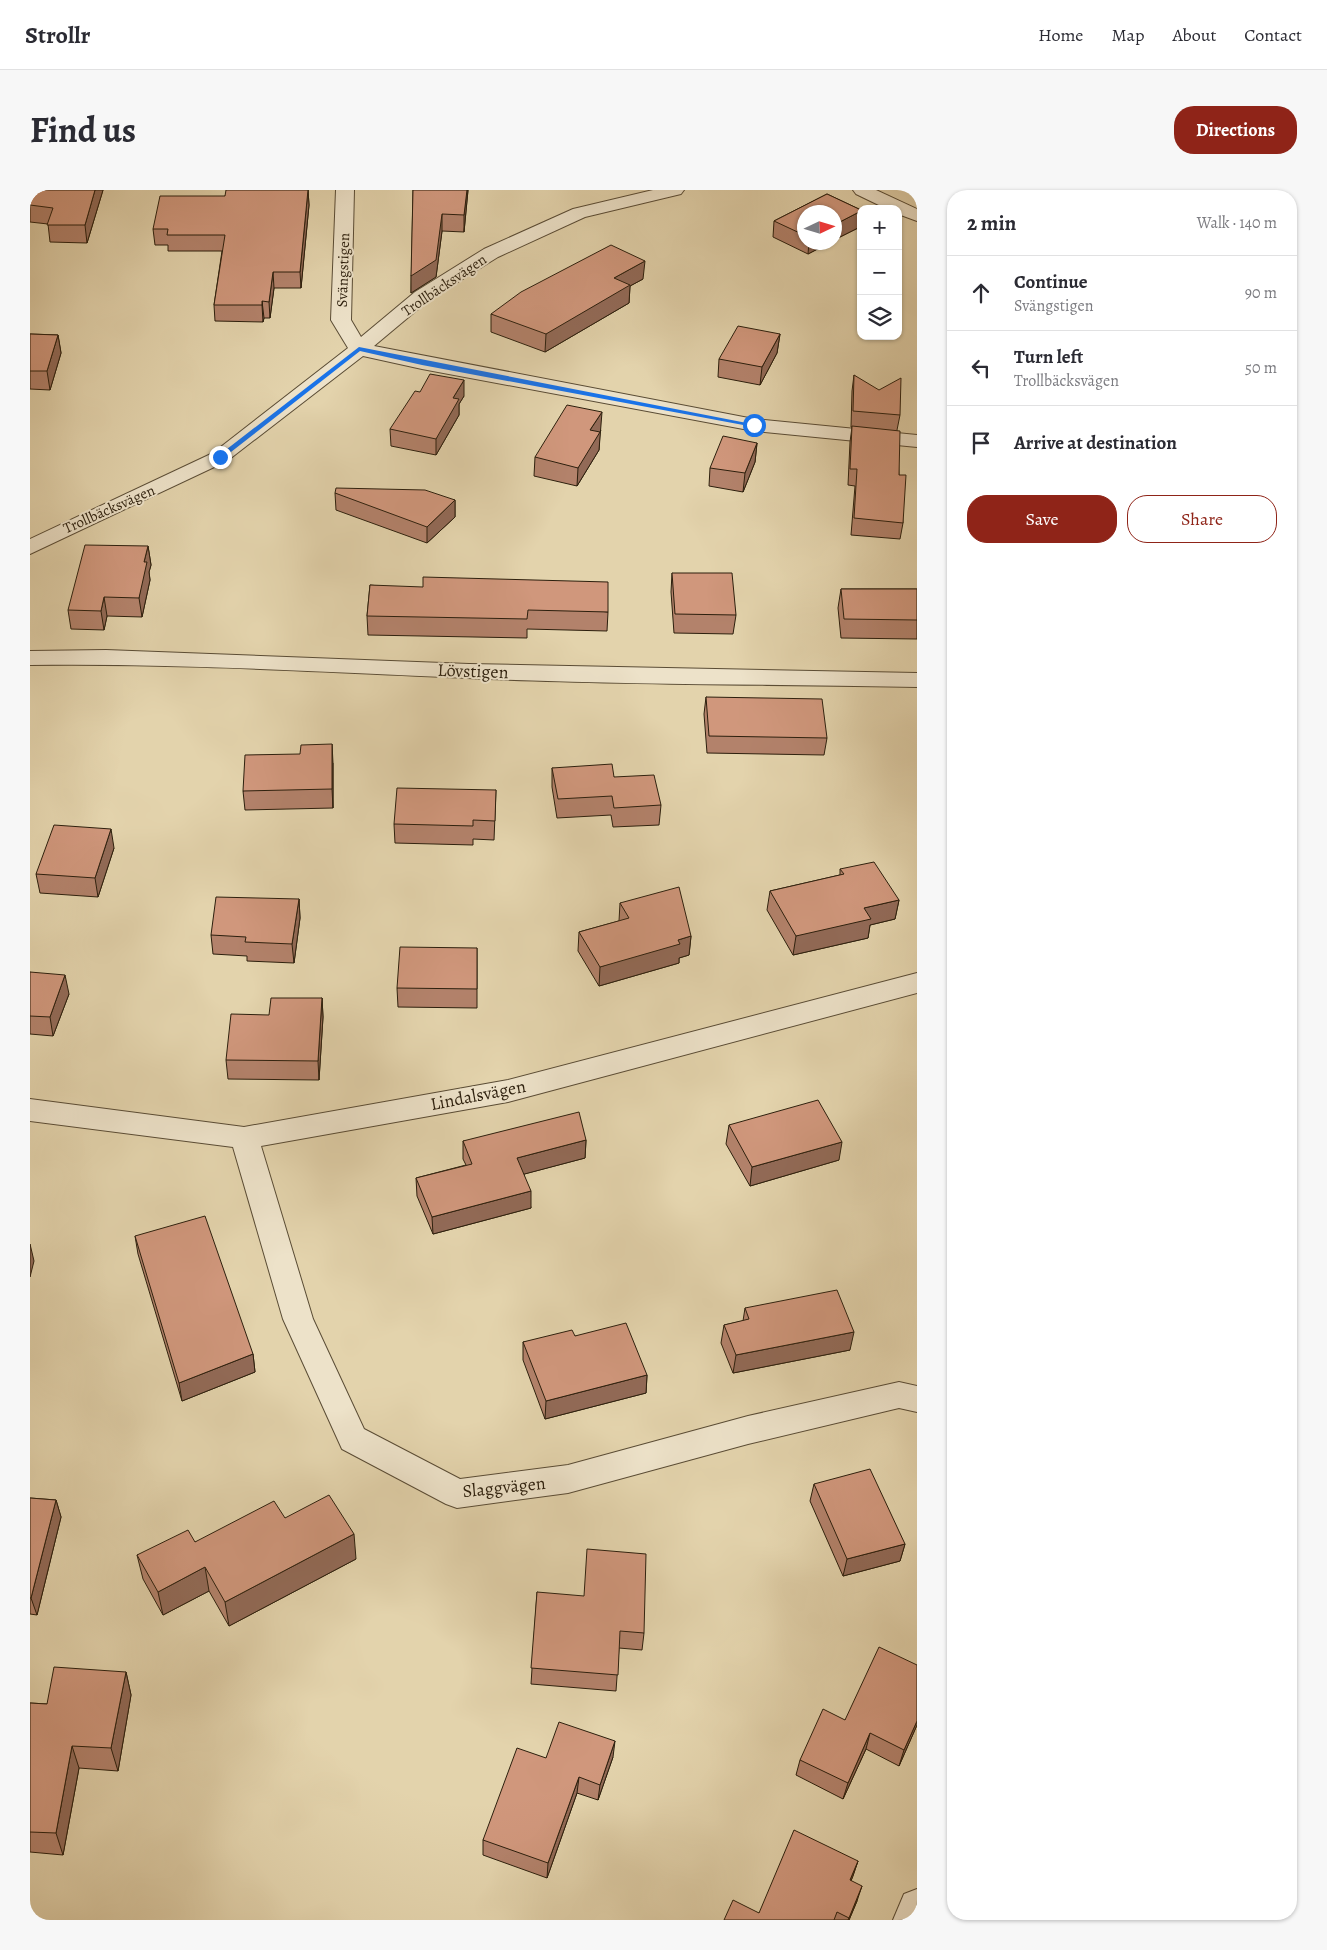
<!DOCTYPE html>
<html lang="en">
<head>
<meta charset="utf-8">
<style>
  body { margin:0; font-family:Alegreya,serif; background:#f7f7f7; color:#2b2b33 }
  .controls { position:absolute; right:15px; top:15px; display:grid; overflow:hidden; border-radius:10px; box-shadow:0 1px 4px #0004 }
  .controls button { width:45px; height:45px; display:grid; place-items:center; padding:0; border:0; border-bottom:1px solid #e1e1e2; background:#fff; color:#2b2b33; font:25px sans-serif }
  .compass { position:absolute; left:767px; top:15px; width:45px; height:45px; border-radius:50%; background:#fff; box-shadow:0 1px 4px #0004; rotate:86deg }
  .stop { position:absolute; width:15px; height:15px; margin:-11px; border:4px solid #1a73e8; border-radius:50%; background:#fff }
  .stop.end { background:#1a73e8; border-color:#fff; box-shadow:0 1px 5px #0008 }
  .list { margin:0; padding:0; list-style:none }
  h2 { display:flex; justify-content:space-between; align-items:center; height:65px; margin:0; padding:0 20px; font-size:21px }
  h2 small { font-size:16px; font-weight:400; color:#7c7c81 }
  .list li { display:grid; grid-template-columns:32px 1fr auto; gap:15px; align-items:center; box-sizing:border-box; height:75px; padding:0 20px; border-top:1px solid #e1e1e2 }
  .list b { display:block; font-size:19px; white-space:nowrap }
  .list p { margin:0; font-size:16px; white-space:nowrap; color:#7c7c81 }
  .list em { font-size:16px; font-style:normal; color:#7c7c81 }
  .actions { display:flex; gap:10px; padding:15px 20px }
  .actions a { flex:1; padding:11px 0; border:1px solid #8f2418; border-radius:20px; text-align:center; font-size:18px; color:#8f2418 }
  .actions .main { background:#8f2418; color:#fff }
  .icon { flex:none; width:28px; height:28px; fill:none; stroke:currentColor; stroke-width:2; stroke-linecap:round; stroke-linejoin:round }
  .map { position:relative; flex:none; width:887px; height:1730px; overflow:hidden; border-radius:20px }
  header { display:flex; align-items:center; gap:30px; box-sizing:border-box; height:70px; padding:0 25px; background:#fff; border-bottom:1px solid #e1e1e2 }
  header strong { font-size:24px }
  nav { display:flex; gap:28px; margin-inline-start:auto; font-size:18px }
  .intro { display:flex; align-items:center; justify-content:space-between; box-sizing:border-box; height:120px; padding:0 30px }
  h1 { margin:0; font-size:35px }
  .button { padding:12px 22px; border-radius:20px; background:#8f2418; color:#fff; font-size:18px; font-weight:700 }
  main { display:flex; gap:30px; padding:0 30px }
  aside { flex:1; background:#fff; border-radius:20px; box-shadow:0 1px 4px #0004 }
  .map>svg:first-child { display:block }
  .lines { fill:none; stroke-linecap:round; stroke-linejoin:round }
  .street-casing { stroke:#5a4c35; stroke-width:2 }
  .street { fill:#ede2c9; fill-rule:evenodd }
  .wall { fill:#b3826b; stroke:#2c1f0d }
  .shaded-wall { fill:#926a57; stroke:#2c1f0d }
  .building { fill:#d0977c; stroke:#2c1f0d }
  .route { fill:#1a73e8 }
  .labels { text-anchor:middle; stroke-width:4; stroke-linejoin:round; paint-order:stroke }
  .far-street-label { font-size:15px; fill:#2c1f0d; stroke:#ede2c9 }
  .street-label { font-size:18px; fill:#2c1f0d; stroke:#ede2c9 }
</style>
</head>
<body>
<header>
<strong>Strollr</strong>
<nav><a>Home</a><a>Map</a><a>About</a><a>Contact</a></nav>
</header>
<div class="intro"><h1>Find us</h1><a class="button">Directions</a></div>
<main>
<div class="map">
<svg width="887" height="1730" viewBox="0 0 887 1730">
  <rect width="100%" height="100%" fill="#e3d3ac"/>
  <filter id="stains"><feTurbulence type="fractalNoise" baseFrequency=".004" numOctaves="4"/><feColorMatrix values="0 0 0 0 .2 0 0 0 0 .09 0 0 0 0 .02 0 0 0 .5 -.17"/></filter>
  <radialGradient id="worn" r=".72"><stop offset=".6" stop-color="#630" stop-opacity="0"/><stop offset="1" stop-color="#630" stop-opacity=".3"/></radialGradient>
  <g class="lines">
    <defs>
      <g id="street">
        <path d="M306,0H324L321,130L331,147L385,102L454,59L543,19L623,0H654L651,4L555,27L468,67L399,110L344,156L724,229L887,245V257L724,241L392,179L333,166L197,271L0,364V349L183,263L318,158L301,130Z"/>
        <path d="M823,0H846L887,19V31L868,24V19H857L826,4Z"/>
        <path d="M76,460L439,474L887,483V497C737,494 587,495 437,488C291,482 146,473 0,475V461Z"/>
        <path d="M887,783V803L478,912L231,956L283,1129L334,1239L430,1289L538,1275L718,1226L869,1192L887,1196V1222L869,1218L718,1254L538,1303L427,1318L416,1314L312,1259L253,1129L203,957L0,931V909L214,937L478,890Z"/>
        <path d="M887,1699V1730H863L874,1704Z"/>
      </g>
    </defs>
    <!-- street casing -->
    <use href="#street" class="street-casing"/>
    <!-- street -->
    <use href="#street" class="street"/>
  </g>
  <!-- wall -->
  <g class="wall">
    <path d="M0,0H73L57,53L20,52L18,34L0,32Z"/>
    <path d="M278,0L279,15L271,98H244L240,128H234L233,132L185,131L184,115L192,61H138V55H125L123,39L195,6Z"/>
    <path d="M383,0H438L434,42L412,41L406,87L381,103Z"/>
    <path d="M797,4L831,20L830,37L804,50V22H774V52H801L778,64L743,47L744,31Z"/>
    <path d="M613,89L600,96L599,113L515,162L461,142V124Z"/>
    <path d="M0,144L28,145L31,163L20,200L0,199Z"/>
    <path d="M750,144L747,163L730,195L688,187L689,169Z"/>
    <path d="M824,185L870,225L867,240L869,285L873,333L870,349L821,345L825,296L818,295L820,252L822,237H821L822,201Z"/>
    <path d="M434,206L429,214V225L406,265L361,256L360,239Z"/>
    <path d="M571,240L570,242L569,260L547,296L504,286L505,267Z"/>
    <path d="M727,253L725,272L713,302L679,296L680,278Z"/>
    <path d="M305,303L425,310V327L397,353L306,320Z"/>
    <path d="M118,356L121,375L119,382L120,390L112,427L77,426L74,440L41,439L38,420Z"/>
    <path d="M642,383L706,425L703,444L644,443L641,402Z"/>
    <path d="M340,395L578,422L577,441L497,439V448L338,445L337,426Z"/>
    <path d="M811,399H887V449L811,448L808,418Z"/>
    <path d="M676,507L797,548L794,565L677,563L674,524Z"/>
    <path d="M303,573V618L215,620L213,601Z"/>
    <path d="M522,578L584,587L631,615L629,635L583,637L581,625L527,628L522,597Z"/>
    <path d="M466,600L464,650L443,649V655L365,653L364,634Z"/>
    <path d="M84,658L68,707L10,703L6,684Z"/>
    <path d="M810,679L869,710L865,729L840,735L838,748L763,765L737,720L740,701L810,685Z"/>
    <path d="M269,709L270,728L264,773L217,771V766L183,764L181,745Z"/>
    <path d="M590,713L661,746L659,765L649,768V773L569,796L548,761L549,742L589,731Z"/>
    <path d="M447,758V818L368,817L367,798Z"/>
    <path d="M0,782L39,804L23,846L0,844Z"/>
    <path d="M292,808L293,827L289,890L198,889L196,870L239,825Z"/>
    <path d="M699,935L809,970L720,996L696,954Z"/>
    <path d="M556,950L555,968L494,984L501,1018L403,1044L387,1006L386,988L436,975L433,969V951Z"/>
    <path d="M105,1046L223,1164L225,1182L152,1211L108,1064Z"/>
    <path d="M715,1118L820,1160L703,1183L691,1153L694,1135L713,1131Z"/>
    <path d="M545,1146L617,1185L616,1203L515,1229L493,1170V1152Z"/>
    <path d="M784,1294L875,1354L870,1371L813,1386L780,1311Z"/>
    <path d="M0,1308L26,1310L31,1327L7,1425L0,1424Z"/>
    <path d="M255,1328L326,1369L199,1436L179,1401L133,1425L113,1389L107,1365L165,1352Z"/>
    <path d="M507,1402L614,1443L612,1460L589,1458L586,1501L501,1494Z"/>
    <path d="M887,1475V1535L869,1576L836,1559L813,1609L766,1585L770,1570L815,1530Z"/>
    <path d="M96,1482L101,1505L88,1581L49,1578L33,1665L0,1662V1513L17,1514Z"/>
    <path d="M583,1567L568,1610L547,1603L517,1688L453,1665V1650L516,1568Z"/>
    <path d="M828,1671L821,1691L827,1711L819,1730H694L729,1723Z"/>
  </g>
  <!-- shaded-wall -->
  <g class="shaded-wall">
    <path d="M65,0H73L57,53L55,35Z"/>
    <path d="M278,0L279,15L271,98L270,82Z"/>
    <path d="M437,0H438L434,42V25Z"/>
    <path d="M831,21L830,37L804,50V35Z"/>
    <path d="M412,24V41L406,87L381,103V86Z"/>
    <path d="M779,52H801L778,64Z"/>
    <path d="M615,71L613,89L600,96L599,113L515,162L516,144L584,88Z"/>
    <path d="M243,82L244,98L240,128L239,112Z"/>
    <path d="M232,111L234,128L233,132L232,115Z"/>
    <path d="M750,144L747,163L730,195L732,177Z"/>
    <path d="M28,145L31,163L20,200L17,181Z"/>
    <path d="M434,190V206L429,214V225L406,265V249L423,208Z"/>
    <path d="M572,222L569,260L547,296L548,278L560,240Z"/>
    <path d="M727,253L725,272L713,302L715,283Z"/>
    <path d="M425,310V327L397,353V337Z"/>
    <path d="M118,356L121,375L119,382L120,390L112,427L109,408L114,372Z"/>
    <path d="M74,407L77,426L74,440L71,421Z"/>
    <path d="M302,554L303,573V618L302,599Z"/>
    <path d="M81,639L84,658L68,707L65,688Z"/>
    <path d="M269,709L270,728L264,773L262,754Z"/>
    <path d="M869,710L865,729L840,735L838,748L763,765L766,746L834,718Z"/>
    <path d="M661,746L659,765L649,768V773L569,796L570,777L648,750Z"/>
    <path d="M35,785L39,804L23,846L20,827Z"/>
    <path d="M292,808L293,827L289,890L288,871Z"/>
    <path d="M556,950L555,968L487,986V968Z"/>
    <path d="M812,952L809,970L720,996L722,977Z"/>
    <path d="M501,1001V1018L403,1044L402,1027Z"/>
    <path d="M0,1054L4,1071L0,1087Z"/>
    <path d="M824,1142L820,1160L703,1183L706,1165Z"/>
    <path d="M223,1164L225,1182L152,1211L149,1193Z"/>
    <path d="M617,1185L616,1203L515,1229L516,1211Z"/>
    <path d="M26,1310L31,1327L7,1425L1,1408Z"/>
    <path d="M324,1344L326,1369L199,1436L195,1412Z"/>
    <path d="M875,1354L870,1371L813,1386L817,1369Z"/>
    <path d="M175,1377L179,1401L133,1425L128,1402Z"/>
    <path d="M96,1482L101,1505L88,1581L81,1558Z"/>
    <path d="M887,1531V1535L869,1576L874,1560Z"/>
    <path d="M840,1543L836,1559L813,1609L818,1593Z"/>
    <path d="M585,1551L583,1567L568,1610L570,1595Z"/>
    <path d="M42,1556L49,1578L33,1665L26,1643Z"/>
    <path d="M549,1587L547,1603L517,1688L518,1673Z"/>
    <path d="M828,1671L823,1686L815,1705L820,1690Z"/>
    <path d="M832,1696L827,1711L819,1730H818Z"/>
  </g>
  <!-- building -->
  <g class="building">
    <path d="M0,0H65L55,35H17L23,18L0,15Z"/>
    <path d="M196,0H278L270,82H243L239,112L232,111V115H184L195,45H137L138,39H123L130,6H195Z"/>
    <path d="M383,0H437L434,25L412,24L406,70L381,86Z"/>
    <path d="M797,4L831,20V21L804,35V22H774V45L744,31Z"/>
    <path d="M581,55L615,71L584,88L600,95L516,144L461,124L491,102Z"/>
    <path d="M708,136L750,144L732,177L689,169Z"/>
    <path d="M0,144L28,145L17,181H0Z"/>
    <path d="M400,184L434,190L423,208L429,209L406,249L360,239L385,201L390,202Z"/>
    <path d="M824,185L849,200L871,188L870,225L823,221Z"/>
    <path d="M537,215L572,222L560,240L570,242L548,278L505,267Z"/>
    <path d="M822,236L870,241L869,285H876L873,333L824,328L827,279H820Z"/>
    <path d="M693,246L727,253L715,283L680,278Z"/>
    <path d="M306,298L395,300L425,310L397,337L305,303Z"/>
    <path d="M55,355L118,356L114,372H117L109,408L74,407L71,421L38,420Z"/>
    <path d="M642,383H702L706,425L645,424Z"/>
    <path d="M393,387L578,392V422L498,420L497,429L337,426L340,395L393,397Z"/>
    <path d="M811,399H887V430L814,429Z"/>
    <path d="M676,507L792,509L797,548L679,546Z"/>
    <path d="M302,554V599L213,601L215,565L270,564L271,555Z"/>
    <path d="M582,574L584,587L624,585L631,615L584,618L582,606L528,609L522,578Z"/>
    <path d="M367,598L466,600L465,631L443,630V636L364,634Z"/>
    <path d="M24,635L81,639L65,688L6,684Z"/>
    <path d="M844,672L869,710L834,718L841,729L766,746L740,701L814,684L810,679Z"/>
    <path d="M649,697L661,746L648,750L650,754L570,777L549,742L599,728L590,713Z"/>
    <path d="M186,707L269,709L262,754L215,752L216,747L181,745Z"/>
    <path d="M370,757L447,758V799L367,798Z"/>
    <path d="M0,782L35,785L20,827L0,826Z"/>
    <path d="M241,808H292L288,871L196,870L201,824L239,825Z"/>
    <path d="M788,910L812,952L722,977L699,935Z"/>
    <path d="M549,922L556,950L487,968L501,1001L402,1027L386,988L442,974L433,951Z"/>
    <path d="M175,1026L223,1164L149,1193L105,1046Z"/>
    <path d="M807,1100L824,1142L706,1165L694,1135L719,1129L715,1118Z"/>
    <path d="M596,1133L617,1185L516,1211L493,1152L542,1140L545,1146Z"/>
    <path d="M840,1279L875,1354L817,1369L784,1294Z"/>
    <path d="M299,1305L324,1344L195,1412L175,1377L128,1402L107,1365L158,1340L165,1352L244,1311L255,1328Z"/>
    <path d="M0,1308L26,1310L1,1408H0Z"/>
    <path d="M557,1359L616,1364L614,1443L590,1441L588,1485L501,1478L507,1402L554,1406Z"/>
    <path d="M849,1457L887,1475V1531L874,1560L840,1543L818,1593L770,1570L793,1519L815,1530Z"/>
    <path d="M24,1477L96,1482L81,1558L42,1556L26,1643L0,1642V1513L17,1514Z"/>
    <path d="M529,1532L585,1551L570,1595L549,1587L518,1673L453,1650L487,1558L516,1568Z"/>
    <path d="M764,1640L828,1671L820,1690L832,1696L819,1728L807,1722L804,1730H694L703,1710L729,1723Z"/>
  </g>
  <!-- route -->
  <path class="route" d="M329,157L727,235L724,237L392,175L330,161L192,269H188V266Z"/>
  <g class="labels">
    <!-- far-street labels -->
    <g class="far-street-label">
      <text transform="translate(313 80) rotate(-88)" y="5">Svängstigen</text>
      <text transform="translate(414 95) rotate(-34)" y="5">Trollbäcksvägen</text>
      <text transform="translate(79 319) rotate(-24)" y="5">Trollbäcksvägen</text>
    </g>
    <!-- street labels -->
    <g class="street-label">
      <text transform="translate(443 481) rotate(2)" y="6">Lövstigen</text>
      <text transform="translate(448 905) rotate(-11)" y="6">Lindalsvägen</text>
      <text transform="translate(474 1297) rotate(-6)" y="6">Slaggvägen</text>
    </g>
  </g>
  <rect width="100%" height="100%" filter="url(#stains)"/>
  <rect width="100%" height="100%" fill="url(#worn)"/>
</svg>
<div class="controls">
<button>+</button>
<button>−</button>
<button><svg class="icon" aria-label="layers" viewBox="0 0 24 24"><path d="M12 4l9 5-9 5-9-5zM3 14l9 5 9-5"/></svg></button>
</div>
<svg class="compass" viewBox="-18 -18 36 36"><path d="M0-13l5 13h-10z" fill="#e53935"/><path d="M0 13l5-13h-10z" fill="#7c7c81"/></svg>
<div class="stop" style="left:724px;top:235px"></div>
<div class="stop end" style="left:190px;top:267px"></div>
</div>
<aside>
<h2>2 min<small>Walk · 140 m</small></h2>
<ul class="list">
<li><svg class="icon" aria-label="ahead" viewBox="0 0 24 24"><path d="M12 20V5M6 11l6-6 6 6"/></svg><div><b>Continue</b><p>Svängstigen</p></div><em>90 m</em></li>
<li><svg class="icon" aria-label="left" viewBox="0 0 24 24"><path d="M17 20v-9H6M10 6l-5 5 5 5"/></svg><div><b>Turn left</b><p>Trollbäcksvägen</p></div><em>50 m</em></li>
<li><svg class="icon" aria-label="arrive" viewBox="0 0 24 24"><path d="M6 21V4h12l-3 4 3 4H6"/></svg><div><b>Arrive at destination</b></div></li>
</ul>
<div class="actions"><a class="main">Save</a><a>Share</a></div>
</aside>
</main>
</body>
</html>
